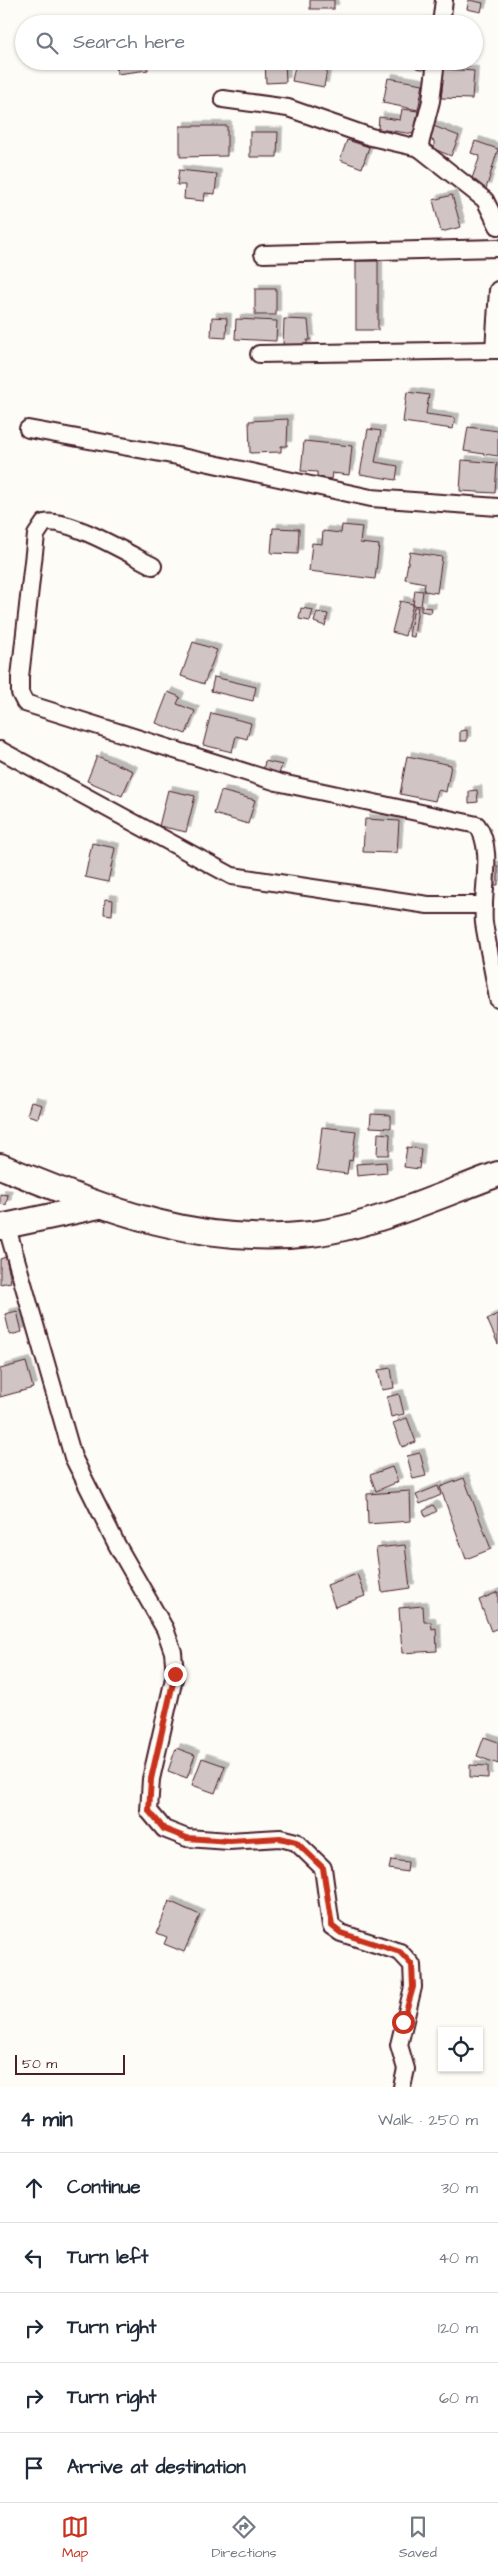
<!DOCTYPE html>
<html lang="en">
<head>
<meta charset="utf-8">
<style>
  body { margin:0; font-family:"Architects Daughter",sans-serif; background:#f2f2f3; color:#1f2937 }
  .controls { position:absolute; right:15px; bottom:15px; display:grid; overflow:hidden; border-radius:0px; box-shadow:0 1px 4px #0004 }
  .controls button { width:45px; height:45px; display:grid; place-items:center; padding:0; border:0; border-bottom:1px solid #e0e1e3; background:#fff; color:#1f2937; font:25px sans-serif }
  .scale { position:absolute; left:15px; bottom:12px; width:110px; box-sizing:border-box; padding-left:5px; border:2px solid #4a1f2b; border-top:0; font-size:14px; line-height:18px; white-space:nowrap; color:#4a1f2b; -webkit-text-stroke:4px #fdfcf7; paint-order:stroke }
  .stop { position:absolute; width:15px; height:15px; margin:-11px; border:4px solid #c8321e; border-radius:50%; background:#fff }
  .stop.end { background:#c8321e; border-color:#fff; box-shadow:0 1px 5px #0008 }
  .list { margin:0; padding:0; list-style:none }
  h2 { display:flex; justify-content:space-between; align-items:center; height:65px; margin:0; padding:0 20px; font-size:21px }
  h2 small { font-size:16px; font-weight:400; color:#747a83 }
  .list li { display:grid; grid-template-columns:32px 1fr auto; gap:15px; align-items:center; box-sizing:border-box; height:70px; padding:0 20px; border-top:1px solid #e0e1e3 }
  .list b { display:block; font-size:19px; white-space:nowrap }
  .list em { font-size:16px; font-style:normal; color:#747a83 }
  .icon { flex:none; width:28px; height:28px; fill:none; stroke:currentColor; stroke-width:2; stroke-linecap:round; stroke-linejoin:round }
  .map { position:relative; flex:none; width:498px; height:2087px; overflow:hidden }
  .search { position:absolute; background:#fff; box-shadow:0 1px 4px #0004; left:15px; right:15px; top:15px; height:55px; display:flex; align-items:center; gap:12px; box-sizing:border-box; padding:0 18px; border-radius:28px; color:#747a83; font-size:19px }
  .sheet { height:415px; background:#fff }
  nav { display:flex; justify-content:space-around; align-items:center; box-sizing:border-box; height:70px; border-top:1px solid #e0e1e3; background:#fff; font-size:14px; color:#747a83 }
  nav a { display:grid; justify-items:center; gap:2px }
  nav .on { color:#c8321e }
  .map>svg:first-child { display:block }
  .building { fill:#d0c5c4; stroke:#4a1f2b; filter:url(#shadow) }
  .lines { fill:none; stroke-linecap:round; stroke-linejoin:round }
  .street-casing { stroke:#4a1f2b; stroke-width:20 }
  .secondary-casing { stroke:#4a1f2b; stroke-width:28 }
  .street { stroke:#fdfcf7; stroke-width:16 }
  .secondary { stroke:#fdfcf7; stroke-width:24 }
  .route { stroke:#c8321e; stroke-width:6 }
</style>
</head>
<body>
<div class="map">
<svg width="498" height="2087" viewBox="0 0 498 2087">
  <defs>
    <filter id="shadow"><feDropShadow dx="4.5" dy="-4.5" stdDeviation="0" flood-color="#0004"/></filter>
  </defs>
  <rect width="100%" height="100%" fill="#fdfcf7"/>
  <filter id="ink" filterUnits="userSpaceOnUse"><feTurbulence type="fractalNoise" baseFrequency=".02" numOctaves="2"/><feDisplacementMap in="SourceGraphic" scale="10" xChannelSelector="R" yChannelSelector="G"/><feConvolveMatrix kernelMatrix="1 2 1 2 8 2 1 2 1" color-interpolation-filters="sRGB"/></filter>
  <g filter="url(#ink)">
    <!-- building -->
    <g class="building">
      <rect x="310" y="0" width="24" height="9"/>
      <path d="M469,0L483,3L481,12L467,9Z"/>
      <path d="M116,61H147L148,70L117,74Z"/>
      <path d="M265,61H285L286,82L266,83Z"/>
      <path d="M296,61H334L332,71L327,70L324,87L292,81Z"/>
      <path d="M417,61H428L427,70L416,68Z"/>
      <path d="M442,69L474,71L472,99L441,98L442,89H437Z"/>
      <path d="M388,78L423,84L418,110L383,103Z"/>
      <path d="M402,109L418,111L414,134L378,129L379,117L400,120Z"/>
      <path d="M431,125L459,136L451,156L434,149V141L426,138Z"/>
      <path d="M180,126H227V156L180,157Z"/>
      <path d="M250,132H278L277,157H250Z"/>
      <path d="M347,140L369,147L362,168L340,160Z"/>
      <path d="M475,141L498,149L486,189L470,184L480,156L471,153Z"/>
      <path d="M179,170L217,174L215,194L205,193L204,201L184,199L185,185H177Z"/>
      <path d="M452,195L461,227L441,232L433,200Z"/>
      <rect x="356" y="261" width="22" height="69"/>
      <rect x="255" y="289" width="21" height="26"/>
      <path d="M212,317L227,318L226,338L211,337Z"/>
      <path d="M236,319L277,321L276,341L235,339Z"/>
      <path d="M284,319L308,320L310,340H307V347L283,346Z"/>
      <path d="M407,392L429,395L426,414L455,418L453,429L403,422Z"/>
      <path d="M288,419L287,446H281V452L250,453L249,421Z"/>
      <path d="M468,427L498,431V456L464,451Z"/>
      <path d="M368,429L381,431L375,462L398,466L396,480L360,474Z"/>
      <path d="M304,441L352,446L349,475L332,473L331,479L317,477V472L301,471Z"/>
      <path d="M462,460L497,463L495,493L460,491Z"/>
      <path d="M342,525L362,527L360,543L379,545L375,579L309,571L312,543L322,544L323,531L341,533Z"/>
      <path d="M273,528L299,529L298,554L271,553Z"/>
      <path d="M410,552L442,557L437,593L424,591L425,583L405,579Z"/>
      <path d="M415,590L423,591L421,606L413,605Z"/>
      <path d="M400,601L413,604L405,636L392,632Z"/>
      <path d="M414,607H418L414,637L409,636Z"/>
      <path d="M421,607L432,608L431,613L421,611Z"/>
      <path d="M301,608L313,610L310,621L299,619Z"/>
      <path d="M317,612L328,614L325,626L314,622Z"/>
      <path d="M193,642L217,650L204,684L181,676Z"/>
      <path d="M214,677L256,687L253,701L211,691Z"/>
      <path d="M168,692L180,697L177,704L195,711L186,734L156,723Z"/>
      <path d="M211,713L251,723L247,739L236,736L232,752L203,745Z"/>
      <path d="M467,730V741H460V731Z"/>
      <path d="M97,756L133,771L122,796L87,781Z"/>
      <path d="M407,756L451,765L446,792L438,790L435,801L400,794Z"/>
      <path d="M265,761L282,765L279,774L263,771Z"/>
      <path d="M168,790L195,796L186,832L159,826Z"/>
      <path d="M477,790L478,802L469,803V791Z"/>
      <path d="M221,791L255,800L248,824L214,814Z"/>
      <path d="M365,819L399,821L397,853L363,852Z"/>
      <path d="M92,843L115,848L108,882L85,877Z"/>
      <path d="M485,865L498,866V885H484Z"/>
      <path d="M105,899L113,900L112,915L104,914Z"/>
      <path d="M31,1102L42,1105L38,1118L27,1115Z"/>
      <path d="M371,1114L391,1115V1128L370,1127Z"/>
      <path d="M322,1127L356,1131L352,1161L349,1160L347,1174L317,1170Z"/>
      <path d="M378,1133L390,1134L389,1155H377Z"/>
      <path d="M407,1147L421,1149L419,1169L404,1167Z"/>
      <path d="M386,1162L387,1173L357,1176L356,1164Z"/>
      <path d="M0,1194L8,1195L6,1205L0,1204Z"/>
      <path d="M6,1257L11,1282L0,1284V1259Z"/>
      <path d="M17,1311L22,1332L10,1335L5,1314Z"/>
      <path d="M498,1314V1344L487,1319Z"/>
      <path d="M26,1362L33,1388L0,1397V1369Z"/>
      <path d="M391,1368L394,1388L382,1390L378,1370Z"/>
      <path d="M399,1394L404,1414L391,1417L387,1397Z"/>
      <path d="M407,1418L416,1442L402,1447L393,1423Z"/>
      <path d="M420,1453L426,1476L413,1479L407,1456Z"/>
      <path d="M392,1467L398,1482L376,1491L370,1475Z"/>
      <path d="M464,1478L491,1549L466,1559L440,1487Z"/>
      <path d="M438,1486L441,1495L420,1504L416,1495Z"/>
      <path d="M410,1491L411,1521L368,1524L367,1494Z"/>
      <path d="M433,1505L437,1511L426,1517L423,1511Z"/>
      <path d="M405,1545L410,1588L382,1592L376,1548Z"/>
      <path d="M357,1574L365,1596L335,1607L327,1585Z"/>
      <path d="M498,1592V1628L491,1631L479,1600Z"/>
      <path d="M423,1606L424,1622H431L432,1629L436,1628L437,1651L402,1653L399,1608Z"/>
      <path d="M484,1737L498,1742V1764L477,1756Z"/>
      <path d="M176,1748L195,1755L187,1778L168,1771Z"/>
      <path d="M202,1758L225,1766L215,1793L192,1785Z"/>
      <path d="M470,1765L488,1766V1778L470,1777Z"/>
      <path d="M391,1860L408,1862L407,1872L389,1869Z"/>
      <path d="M169,1901L200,1915L184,1952L164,1944L167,1937L157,1933Z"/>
    </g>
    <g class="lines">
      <defs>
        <g id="street">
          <path d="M441,24L444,0"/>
          <path d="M436,61L431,101L419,148L485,200L498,226"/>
          <path d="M223,99L288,108L371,137L419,148"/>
          <path d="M263,254L498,248"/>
          <path d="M498,290L494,350H498"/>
          <path d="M259,354L494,350"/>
          <path d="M28,429L177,456L371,498L498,507"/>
          <path d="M153,566C129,554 67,517 44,523L36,535L20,677V693L25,703L277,782L477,825C495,849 481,894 484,923C488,948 494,974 498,999"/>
          <path d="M0,750L232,876L428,905H484"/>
          <path d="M8,1231L73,1457L117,1545L165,1629L173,1652L175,1674L151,1779L149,1811L164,1829L187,1838L229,1841L280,1838L296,1842L323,1868L331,1926L341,1933L400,1952L412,1965L413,1987L399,2045L406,2069L402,2087"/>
        </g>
        <g id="secondary">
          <path d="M0,1166C104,1208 196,1247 311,1234C371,1227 441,1195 498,1174"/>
          <path d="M0,1227L99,1206"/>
        </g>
      </defs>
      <!-- street casing -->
      <use href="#street" class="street-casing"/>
      <!-- secondary casing -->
      <use href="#secondary" class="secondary-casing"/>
      <!-- street -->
      <use href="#street" class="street"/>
      <!-- secondary -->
      <use href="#secondary" class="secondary"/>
    </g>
  </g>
  <g class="lines" filter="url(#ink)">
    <!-- route -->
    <path class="route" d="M175,1674L151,1779L149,1811L164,1829L187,1838L230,1841L280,1838L296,1842L323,1868L332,1926L341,1933L400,1952L412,1965L413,1987L403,2022"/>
  </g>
</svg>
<div class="controls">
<button><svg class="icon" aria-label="locate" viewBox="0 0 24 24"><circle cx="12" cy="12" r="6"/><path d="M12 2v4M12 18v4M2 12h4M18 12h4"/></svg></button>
</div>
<div class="scale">50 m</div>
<div class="stop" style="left:403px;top:2022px"></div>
<div class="stop end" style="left:175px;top:1674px"></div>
<div class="search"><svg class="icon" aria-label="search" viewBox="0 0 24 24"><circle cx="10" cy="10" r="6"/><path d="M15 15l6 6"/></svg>Search here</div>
</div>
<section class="sheet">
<h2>4 min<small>Walk · 250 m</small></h2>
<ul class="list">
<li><svg class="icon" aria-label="ahead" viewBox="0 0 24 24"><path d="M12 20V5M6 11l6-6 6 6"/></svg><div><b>Continue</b></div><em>30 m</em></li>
<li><svg class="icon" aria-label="left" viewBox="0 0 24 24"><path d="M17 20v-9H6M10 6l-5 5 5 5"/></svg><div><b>Turn left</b></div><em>40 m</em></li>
<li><svg class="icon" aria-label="right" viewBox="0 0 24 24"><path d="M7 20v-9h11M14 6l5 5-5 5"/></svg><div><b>Turn right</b></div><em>120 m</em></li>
<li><svg class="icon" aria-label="right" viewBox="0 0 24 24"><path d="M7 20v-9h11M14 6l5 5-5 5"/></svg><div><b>Turn right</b></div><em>60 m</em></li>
<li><svg class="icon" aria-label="arrive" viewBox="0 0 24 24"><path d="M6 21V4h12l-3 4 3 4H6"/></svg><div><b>Arrive at destination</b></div></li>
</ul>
</section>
<nav>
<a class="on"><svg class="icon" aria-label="map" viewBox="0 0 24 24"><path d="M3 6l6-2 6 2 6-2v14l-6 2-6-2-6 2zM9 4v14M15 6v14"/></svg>Map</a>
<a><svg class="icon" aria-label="directions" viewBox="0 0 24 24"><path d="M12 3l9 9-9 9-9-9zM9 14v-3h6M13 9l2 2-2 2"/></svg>Directions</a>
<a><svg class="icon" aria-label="saved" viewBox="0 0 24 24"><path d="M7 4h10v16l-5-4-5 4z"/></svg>Saved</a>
</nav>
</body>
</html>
